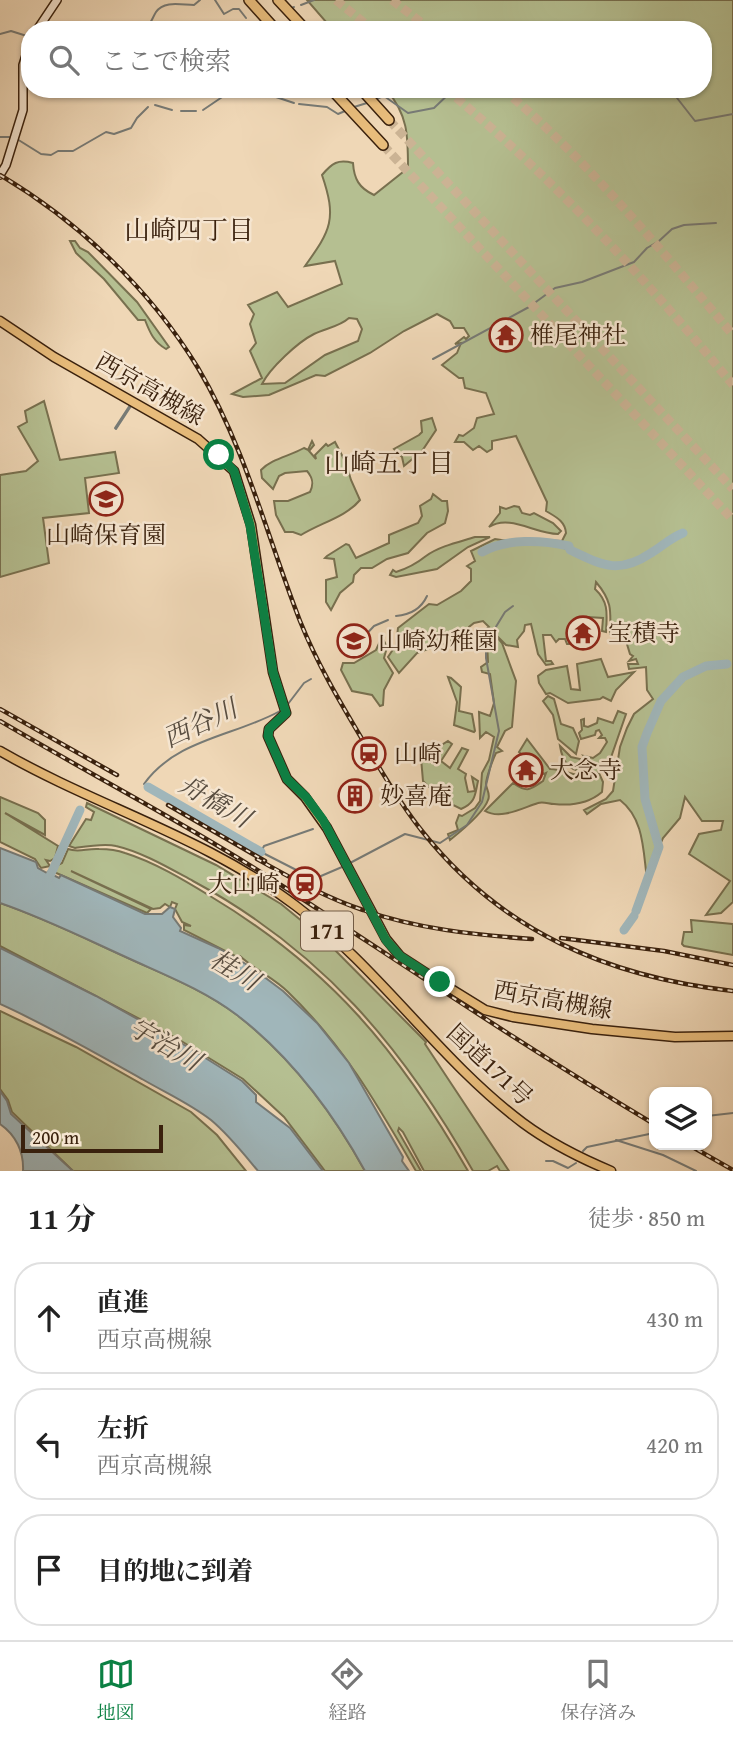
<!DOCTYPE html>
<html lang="ja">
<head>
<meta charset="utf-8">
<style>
  body { margin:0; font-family:"Gentium Book Plus","Noto Serif JP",serif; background:#f2f2f2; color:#222 }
  .controls { position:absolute; right:21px; bottom:21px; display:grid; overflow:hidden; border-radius:14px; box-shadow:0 2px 5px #0004 }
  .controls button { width:63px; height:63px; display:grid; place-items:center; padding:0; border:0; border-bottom:2px solid #e0e0e0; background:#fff; color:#222; font:35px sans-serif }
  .scale { position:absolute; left:21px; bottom:18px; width:142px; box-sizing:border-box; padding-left:7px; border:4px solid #3a210d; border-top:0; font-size:19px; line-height:24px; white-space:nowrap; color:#3a210d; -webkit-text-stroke:5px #f5e5d0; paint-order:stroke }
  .stop { position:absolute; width:21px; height:21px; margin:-16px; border:5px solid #0b8043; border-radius:50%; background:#fff }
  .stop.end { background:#0b8043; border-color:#fff; box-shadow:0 2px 7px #0008 }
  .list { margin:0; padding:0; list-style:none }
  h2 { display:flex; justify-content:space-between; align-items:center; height:91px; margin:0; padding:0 28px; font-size:30px }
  h2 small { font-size:23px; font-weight:400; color:#767676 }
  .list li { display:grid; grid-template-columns:46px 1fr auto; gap:21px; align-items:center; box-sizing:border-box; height:112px; margin:0 14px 14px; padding:0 14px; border:2px solid #e0e0e0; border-radius:28px }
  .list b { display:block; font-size:26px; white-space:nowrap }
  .list p { margin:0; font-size:23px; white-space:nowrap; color:#767676 }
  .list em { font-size:23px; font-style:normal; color:#767676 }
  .icon { flex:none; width:38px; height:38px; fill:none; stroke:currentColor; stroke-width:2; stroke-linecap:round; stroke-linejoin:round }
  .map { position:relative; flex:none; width:733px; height:1171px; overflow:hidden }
  .search { position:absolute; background:#fff; box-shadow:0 2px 5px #0004; left:21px; right:21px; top:21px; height:77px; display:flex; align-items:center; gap:18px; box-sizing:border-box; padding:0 24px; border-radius:28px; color:#767676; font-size:26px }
  .sheet { height:469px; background:#fff }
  nav { display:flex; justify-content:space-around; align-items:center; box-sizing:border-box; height:98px; border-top:2px solid #e0e0e0; background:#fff; font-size:19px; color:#767676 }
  nav a { display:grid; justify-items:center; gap:4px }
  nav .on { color:#0b8043 }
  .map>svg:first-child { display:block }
  .green { fill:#b5bf91; stroke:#78704f; stroke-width:2; fill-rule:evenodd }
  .water { fill:#a0b6ba; stroke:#777a75; stroke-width:2 }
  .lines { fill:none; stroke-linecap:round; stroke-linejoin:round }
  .stream { stroke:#777a75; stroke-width:2 }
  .river { stroke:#a0b6ba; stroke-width:9 }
  .motorway-tunnel { stroke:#cbb394; stroke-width:9; stroke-dasharray:9 4.5; stroke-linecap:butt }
  .secondary-casing { stroke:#3a210d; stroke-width:10 }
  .primary-casing { stroke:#3a210d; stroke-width:11 }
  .trunk-casing { stroke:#3a210d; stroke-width:11 }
  .motorway-casing { stroke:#3a210d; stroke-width:12 }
  .secondary { stroke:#f5e5d0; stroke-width:7 }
  .primary { stroke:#e8bc7b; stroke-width:8 }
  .trunk { stroke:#e8bc7b; stroke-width:8 }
  .motorway { stroke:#e8bc7b; stroke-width:9 }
  .rail-casing { stroke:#3a210d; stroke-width:4.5 }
  .rail { stroke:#f5e5d0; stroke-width:2; stroke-dasharray:5; stroke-linecap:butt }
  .route { stroke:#0b8043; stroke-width:9 }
  .labels { text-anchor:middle; stroke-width:5; stroke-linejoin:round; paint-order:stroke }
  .shield { fill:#f5e5d0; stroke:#725c48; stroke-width:2 }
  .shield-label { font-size:23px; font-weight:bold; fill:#3a210d }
  .poi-label { font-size:24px; fill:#3a210d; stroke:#f5e5d0; text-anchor:start }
  .street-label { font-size:24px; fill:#3a210d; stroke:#f5e5d0 }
  .neighbourhood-label { font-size:26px; fill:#3a210d; stroke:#f5e5d0 }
  .water-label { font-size:26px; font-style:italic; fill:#594e41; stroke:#f5e5d0 }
</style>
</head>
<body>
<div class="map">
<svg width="733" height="1171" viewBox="0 0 733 1171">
  <rect width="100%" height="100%" fill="#efd7b6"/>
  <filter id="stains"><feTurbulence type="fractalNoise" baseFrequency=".00286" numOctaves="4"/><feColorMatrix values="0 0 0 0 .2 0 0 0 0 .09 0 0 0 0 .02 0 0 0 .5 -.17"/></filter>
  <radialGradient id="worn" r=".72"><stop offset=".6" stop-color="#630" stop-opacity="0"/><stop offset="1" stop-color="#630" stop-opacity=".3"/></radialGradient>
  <!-- green -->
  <g class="green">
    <path d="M307,0H733V902L721,913L706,915L730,881L689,854L699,834L721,830L723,821H702L685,797L680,818L663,838L650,867L646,871C643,845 642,817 620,800L601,804L587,814L584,810L606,799L613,791L620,747L627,728L634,714L653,699L647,690L646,667L629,669L628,664H638L636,659L629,661L633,656L630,654L623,631L610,634C611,610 612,601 596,582L595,589C609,602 607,614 606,632L602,631L603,618L588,617L587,629L576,634L573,644H567L565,639H559L556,642L551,635H543L546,661H551L553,664L546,665L538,654L531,624L525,625L524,631L517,640L518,647L506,645L491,630L502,643L516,681L512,727L505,731L497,747L502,751L496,753C493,759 486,778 486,784C486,789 491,794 488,800C484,812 460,832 450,840L448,834L458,830L456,823L459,815L462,816L475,808L480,801L482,773L489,760L494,737L486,732L480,738L479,712L490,716L494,703L490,674L482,672L481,667L488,662L487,640L476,637L489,627L483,621L474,623L460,634L461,644L456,646L455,641H450L417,653L399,673L388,657L396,645L398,628L429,604L437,605L461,591L471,581V569L467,566L475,561L471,551L495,539L523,543L541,540L562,541L566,533C565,521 556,517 546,511L547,502L516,436L492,441V449L487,452L479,446L473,450L464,442H455L459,435L463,436L474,428L477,418L494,414L486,393L465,388L463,378H459L442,365L457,353L461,343L455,344L464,337L466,339L469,336L464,328H454L450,321L437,314L404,331L370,353L325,376L316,375L269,395L243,397L232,394L262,378L250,351L256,343L250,324L254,314L248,305L277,292L288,307L342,284L335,261L305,266C331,230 337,219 322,175C332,163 338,159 353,163C354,179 359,188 374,195L408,168C408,135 408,115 386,89H703V30H333ZM349,318L357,319L362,329L358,341L325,355L285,383L262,384C270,368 298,342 314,334C326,328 339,327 349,318Z"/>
    <path d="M70,241H75L80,248L88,252L137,302L169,347L166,349C154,342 150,333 145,320H138L104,279L76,253Z"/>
    <path d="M44,401L60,460L115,452L119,473L85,478L89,513L43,518L49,563L0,577V475L26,471L38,461L18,427L27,422L25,411Z"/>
    <path d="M432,418L436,430L422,451L404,466L402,457L394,449L419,435L422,432L421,421Z"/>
    <path d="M312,441L314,445L309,451L316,459L315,455L326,444L328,446L335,442L346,463L351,480L360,500C346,517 320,523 301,535L293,532H285L276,515L274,501H288L310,492C314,484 313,478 307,471L285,473L279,476L273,489L262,478L261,470C271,459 290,456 304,448L308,450Z"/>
    <path d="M433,494L442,501H447L448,511L445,523L427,533L408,553L387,559L372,568H361L354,575L353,582L340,593L331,610L326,602V580L337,577L334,559L325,558L327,556L346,544L349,545L356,558L389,543V535L418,523L422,516L420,506L431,499Z"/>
    <path d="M514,506L519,507L522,513L530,515L534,513L553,523L561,531L558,534C535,534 510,514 489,527L500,513V507L506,509Z"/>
    <path d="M475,537H490L468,547L437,569L396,577L390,575L393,570L396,572C409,568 416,564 426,556C440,546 459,542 475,537Z"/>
    <path d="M382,637L387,647L384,658L393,673L384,690L383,705L380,706L372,695L352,691L341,670L343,663H354L376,650Z"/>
    <path d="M601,659L608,677L634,672L616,690L611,701L603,697L600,699L568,703L550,693L546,694L539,683L538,676L546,670L567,666L571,689L580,690L577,664Z"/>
    <path d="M448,677L451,678L461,687L459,711L472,714L475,731L474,732L454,725L457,702Z"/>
    <path d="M548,696L554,699L561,724L573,728L579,741L576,754L558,739L553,715L543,701Z"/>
    <path d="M618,711L626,714L608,766L598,771L603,782L602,792C588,804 572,806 554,804C549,804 543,801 538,803C522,808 501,820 485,811L513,783C527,793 530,790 543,781L546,773L544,774L519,752L527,739L550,769C565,769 576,778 591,776V772C572,773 563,765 560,746L571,757L580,759V766L587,768L589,761L584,756L593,758L600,753L607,742L605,738H599L602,735L599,730L596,731L595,735L581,739L579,733L582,730L581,720L584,719V726L588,727L597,723L598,718L613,723Z"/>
    <path d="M448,741L452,744L441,761L450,768L462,748L468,750L458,769L466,774L465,778L468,792L475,791L472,777L478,781C475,794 476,803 461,809L449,803L436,786L429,787L423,781L421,758Z"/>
    <path d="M0,797L38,813L45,820V835L5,813L58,846L55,858L50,861L46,860L50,866L41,868L35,859L0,842Z"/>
    <path d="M87,803L216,865L281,904L325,940L426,1042L425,1044L509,1171H500L497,1166L488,1171H473C402,1046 321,950 193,881C169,868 142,852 116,846C105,843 88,846 75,848L69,846L86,819L91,820L94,812L86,807Z"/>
    <path d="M68,849C79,853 87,848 99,849C107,849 117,850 125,853C154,862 184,880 210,896C330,968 399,1051 468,1171H424L403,1132L399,1128L398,1131L421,1171H416C377,1104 344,1046 288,992C274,978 255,970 240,956H235L184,930V925L191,926L182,922L175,909L177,904L172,902L170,907L165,904L160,908L153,909L71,871L151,909L147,913L54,872L58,865L62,863Z"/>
    <path d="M0,903C44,918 86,939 128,958C165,975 204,990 237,1015C290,1056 333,1113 365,1171H325L284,1117L243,1079L178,1039L0,946Z"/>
    <path d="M691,920L733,924V955L684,946L682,944L684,932H692Z"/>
    <path d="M0,1011L76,1047L191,1112L217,1135L246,1171H73L12,1112L8,1100L0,1089Z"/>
  </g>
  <!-- water -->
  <g class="water">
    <path d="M0,848L36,862L38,868L47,873L52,867L54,868L53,875L59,878L61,875L145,914H162L170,907L175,909L173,917L181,928L180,931L218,948L251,967L283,991L317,1023L349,1063L403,1157L402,1161L409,1171H365C333,1113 290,1056 237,1015C204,990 165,975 128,958C86,939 44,918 0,903Z"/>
    <path d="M0,948L96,996L188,1047L242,1081L256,1095V1102L290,1128L323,1171H258C243,1153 229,1135 211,1120C189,1103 166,1093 142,1079C95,1053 49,1026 0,1004Z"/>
    <path d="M0,1091L7,1101L11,1114L73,1171H23C24,1152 16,1135 0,1124Z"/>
  </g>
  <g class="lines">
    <!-- stream -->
    <g class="stream">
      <path d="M215,0L224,14L233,9H239L246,18"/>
      <path d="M301,5L314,0"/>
      <path d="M292,8L294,7"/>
      <path d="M143,30C152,24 151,20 156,12C164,0 182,5 194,5L200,0"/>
      <path d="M0,34L11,31L30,37"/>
      <path d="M272,89L276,97L294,103"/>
      <path d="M670,89L695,121L733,114"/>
      <path d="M376,99L384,96L408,113L434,108L454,89"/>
      <path d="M299,104L327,107L338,114L345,111"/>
      <path d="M155,105L172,110"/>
      <path d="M354,107L367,103"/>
      <path d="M203,110L234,89"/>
      <path d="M181,111H196"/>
      <path d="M0,137H9"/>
      <path d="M17,139L41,154L51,155L58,151H73L106,132L114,134L131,128L137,118L148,107"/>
      <path d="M433,359L529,307L555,288L582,282L634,262L647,248L659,241L672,229L684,225L716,223"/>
      <path d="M132,402L133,403L116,429L115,428Z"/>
      <path d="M542,541L570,550"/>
      <path d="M396,616C409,615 421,609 427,596"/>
      <path d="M342,652L360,641L374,626L388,620"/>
      <path d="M288,704L304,683L311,679"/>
      <path d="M144,784C176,739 235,736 280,711"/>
      <path d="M313,829L264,846L261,852L314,879L342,867"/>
      <path d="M350,863L405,834L440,843L467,825L482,802L499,731L486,658V643L505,612L513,606"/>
      <path d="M707,1116L733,1113"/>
      <path d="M616,1140L663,1155L696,1171"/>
      <path d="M583,1151L587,1147L654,1133"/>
      <path d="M546,1161H553L568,1168L576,1163"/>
    </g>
    <!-- river -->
    <g class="river">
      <path d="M482,552C507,538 542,540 569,546L570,550C602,565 618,575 651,553C663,546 670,538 683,533"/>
      <path d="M148,787L261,852"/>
      <path d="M49,878L80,810"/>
      <path d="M636,911L659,847L645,799L642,747L647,733L661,701L683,677L706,666L727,664"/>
      <path d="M624,930L634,916"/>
    </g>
    <!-- motorway-tunnel -->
    <g class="motorway-tunnel">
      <path d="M336,0L373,30"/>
      <path d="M392,0L431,30"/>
      <path d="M446,89C552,177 646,279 733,385"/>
      <path d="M503,89C589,162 661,250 733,335"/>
      <path d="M389,120L733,489"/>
      <path d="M383,145L733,520"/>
    </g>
    <defs>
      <g id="secondary">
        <path d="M37,30L57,0"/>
        <path d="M0,175L6,165L23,110V65L30,43"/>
      </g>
      <path id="primary" d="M0,321L54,357L198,439L234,471L251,525L273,672L286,713L269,729L268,736L287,779L305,797L327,828L386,939L400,956L440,982L485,1010L513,1017L592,1029L675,1037L733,1036"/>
      <path id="trunk" d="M0,751C97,807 206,837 296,906C380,969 439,1060 523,1123C550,1143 580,1158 611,1171"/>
      <g id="motorway">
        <path d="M249,0L276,30"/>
        <path d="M278,0L306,30"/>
        <path d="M331,89L383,145"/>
        <path d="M361,89L389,120"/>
      </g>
    </defs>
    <!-- secondary casing -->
    <use href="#secondary" class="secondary-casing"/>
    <!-- primary casing -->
    <use href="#primary" class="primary-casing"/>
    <!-- trunk casing -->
    <use href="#trunk" class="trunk-casing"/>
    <!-- motorway casing -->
    <use href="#motorway" class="motorway-casing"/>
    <!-- secondary -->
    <use href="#secondary" class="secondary"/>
    <!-- primary -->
    <use href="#primary" class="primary"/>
    <!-- trunk -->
    <use href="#trunk" class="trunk"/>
    <!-- motorway -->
    <use href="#motorway" class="motorway"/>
    <defs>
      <g id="rail">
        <path d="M0,175C79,222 150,289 198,368C245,447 267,536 300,621C318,666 343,707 368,749C385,777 401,805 422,831C502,932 608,977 733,991"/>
        <path d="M0,709L117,775"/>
        <path d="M0,721C95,777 192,827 284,887C407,967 528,1049 654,1124"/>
        <path d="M168,805L265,861"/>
        <path d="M257,859C291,878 326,898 363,910C417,929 476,935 532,939"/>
        <path d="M561,938L664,951L733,965"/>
        <path d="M689,1145L733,1170"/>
      </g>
    </defs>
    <!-- rail casing -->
    <use href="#rail" class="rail-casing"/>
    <!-- rail -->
    <use href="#rail" class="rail"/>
  </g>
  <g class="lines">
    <!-- route -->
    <path class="route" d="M219,455L234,471L250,525L273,672L286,713L269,729L268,736L287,779L306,797L323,820L386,940L400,956L440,982"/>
  </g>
  <!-- icons -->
  <defs>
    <symbol id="temple-ring" viewBox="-11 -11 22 22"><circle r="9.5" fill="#f5e5d0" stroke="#8f2418" stroke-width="1.5"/><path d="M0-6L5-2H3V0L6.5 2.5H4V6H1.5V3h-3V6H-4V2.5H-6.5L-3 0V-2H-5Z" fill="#8f2418"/></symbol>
    <symbol id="school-ring" viewBox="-11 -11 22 22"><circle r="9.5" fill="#f5e5d0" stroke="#8f2418" stroke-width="1.5"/><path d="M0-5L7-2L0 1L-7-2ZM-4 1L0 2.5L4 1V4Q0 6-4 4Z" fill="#8f2418"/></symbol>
    <symbol id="station-ring" viewBox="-11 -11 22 22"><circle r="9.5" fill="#f5e5d0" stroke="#8f2418" stroke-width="1.5"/><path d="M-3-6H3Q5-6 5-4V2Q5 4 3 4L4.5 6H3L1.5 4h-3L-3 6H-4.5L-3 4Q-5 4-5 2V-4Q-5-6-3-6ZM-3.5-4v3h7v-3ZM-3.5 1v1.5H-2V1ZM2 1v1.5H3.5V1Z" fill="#8f2418"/></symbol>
    <symbol id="building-ring" viewBox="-11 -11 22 22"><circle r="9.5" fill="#f5e5d0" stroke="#8f2418" stroke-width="1.5"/><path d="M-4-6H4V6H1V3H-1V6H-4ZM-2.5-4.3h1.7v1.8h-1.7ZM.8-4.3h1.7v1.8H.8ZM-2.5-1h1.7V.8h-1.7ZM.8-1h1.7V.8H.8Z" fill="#8f2418"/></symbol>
  </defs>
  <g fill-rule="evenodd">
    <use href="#temple-ring" x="487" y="316" width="38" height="38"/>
    <use href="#school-ring" x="87" y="480" width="38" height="38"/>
    <use href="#temple-ring" x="564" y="614" width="38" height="38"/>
    <use href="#school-ring" x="335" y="622" width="38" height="38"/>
    <use href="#station-ring" x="350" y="735" width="38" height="38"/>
    <use href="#temple-ring" x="507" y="751" width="38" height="38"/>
    <use href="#building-ring" x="336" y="777" width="38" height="38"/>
    <use href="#station-ring" x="286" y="865" width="38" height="38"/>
  </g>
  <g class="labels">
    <!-- shield labels -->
    <rect class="shield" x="301" y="911.5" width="52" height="39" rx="5"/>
    <g class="shield-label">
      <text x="327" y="939">171</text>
    </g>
    <!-- poi labels -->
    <g class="poi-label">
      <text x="530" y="343">椎尾神社</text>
      <text x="106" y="543" text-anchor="middle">山崎保育園</text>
      <text x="608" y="641">宝積寺</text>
      <text x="378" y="649">山崎幼稚園</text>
      <text x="394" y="762">山崎</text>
      <text x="550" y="778">大念寺</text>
      <text x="380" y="804">妙喜庵</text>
      <text x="280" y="892" text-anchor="end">大山崎</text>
    </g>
    <!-- street labels -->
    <g class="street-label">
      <text transform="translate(150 389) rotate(30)" y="8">西京高槻線</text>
      <text transform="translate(553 1000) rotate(10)" y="8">西京高槻線</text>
      <text transform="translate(490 1065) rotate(43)" y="8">国道171号</text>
    </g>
    <!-- neighbourhood labels -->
    <g class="neighbourhood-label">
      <text x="189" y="239">山崎四丁目</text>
      <text x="389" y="472">山崎五丁目</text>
    </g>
    <!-- water labels -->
    <g class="water-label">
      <text transform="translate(200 723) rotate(-25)" y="9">西谷川</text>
      <text transform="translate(215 801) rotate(30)" y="9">舟橋川</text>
      <text transform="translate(235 970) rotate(31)" y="9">桂川</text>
      <text transform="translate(165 1044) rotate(30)" y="9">宇治川</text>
    </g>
  </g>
  <rect width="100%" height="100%" filter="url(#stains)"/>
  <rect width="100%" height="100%" fill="url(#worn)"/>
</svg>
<div class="controls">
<button><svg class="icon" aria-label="layers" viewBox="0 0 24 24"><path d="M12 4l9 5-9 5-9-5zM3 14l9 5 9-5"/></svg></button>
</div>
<div class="scale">200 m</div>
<div class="stop" style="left:219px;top:455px"></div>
<div class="stop end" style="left:440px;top:982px"></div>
<div class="search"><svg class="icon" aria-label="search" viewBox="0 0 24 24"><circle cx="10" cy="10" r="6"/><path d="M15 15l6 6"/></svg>ここで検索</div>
</div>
<section class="sheet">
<h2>11 分<small>徒歩 · 850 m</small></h2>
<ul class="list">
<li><svg class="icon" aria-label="ahead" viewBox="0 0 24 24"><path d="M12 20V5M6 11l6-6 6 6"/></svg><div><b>直進</b><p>西京高槻線</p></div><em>430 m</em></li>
<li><svg class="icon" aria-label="left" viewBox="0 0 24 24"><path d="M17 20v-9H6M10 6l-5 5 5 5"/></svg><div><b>左折</b><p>西京高槻線</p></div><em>420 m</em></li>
<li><svg class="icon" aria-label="arrive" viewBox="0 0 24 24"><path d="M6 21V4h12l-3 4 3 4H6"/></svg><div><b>目的地に到着</b></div></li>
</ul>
</section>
<nav>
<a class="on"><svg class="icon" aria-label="map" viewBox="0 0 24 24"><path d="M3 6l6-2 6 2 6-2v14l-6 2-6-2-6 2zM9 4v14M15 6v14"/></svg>地図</a>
<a><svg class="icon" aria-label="directions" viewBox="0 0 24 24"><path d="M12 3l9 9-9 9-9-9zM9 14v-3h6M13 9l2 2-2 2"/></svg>経路</a>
<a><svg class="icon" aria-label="saved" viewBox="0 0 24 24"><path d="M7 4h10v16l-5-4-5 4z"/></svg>保存済み</a>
</nav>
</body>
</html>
